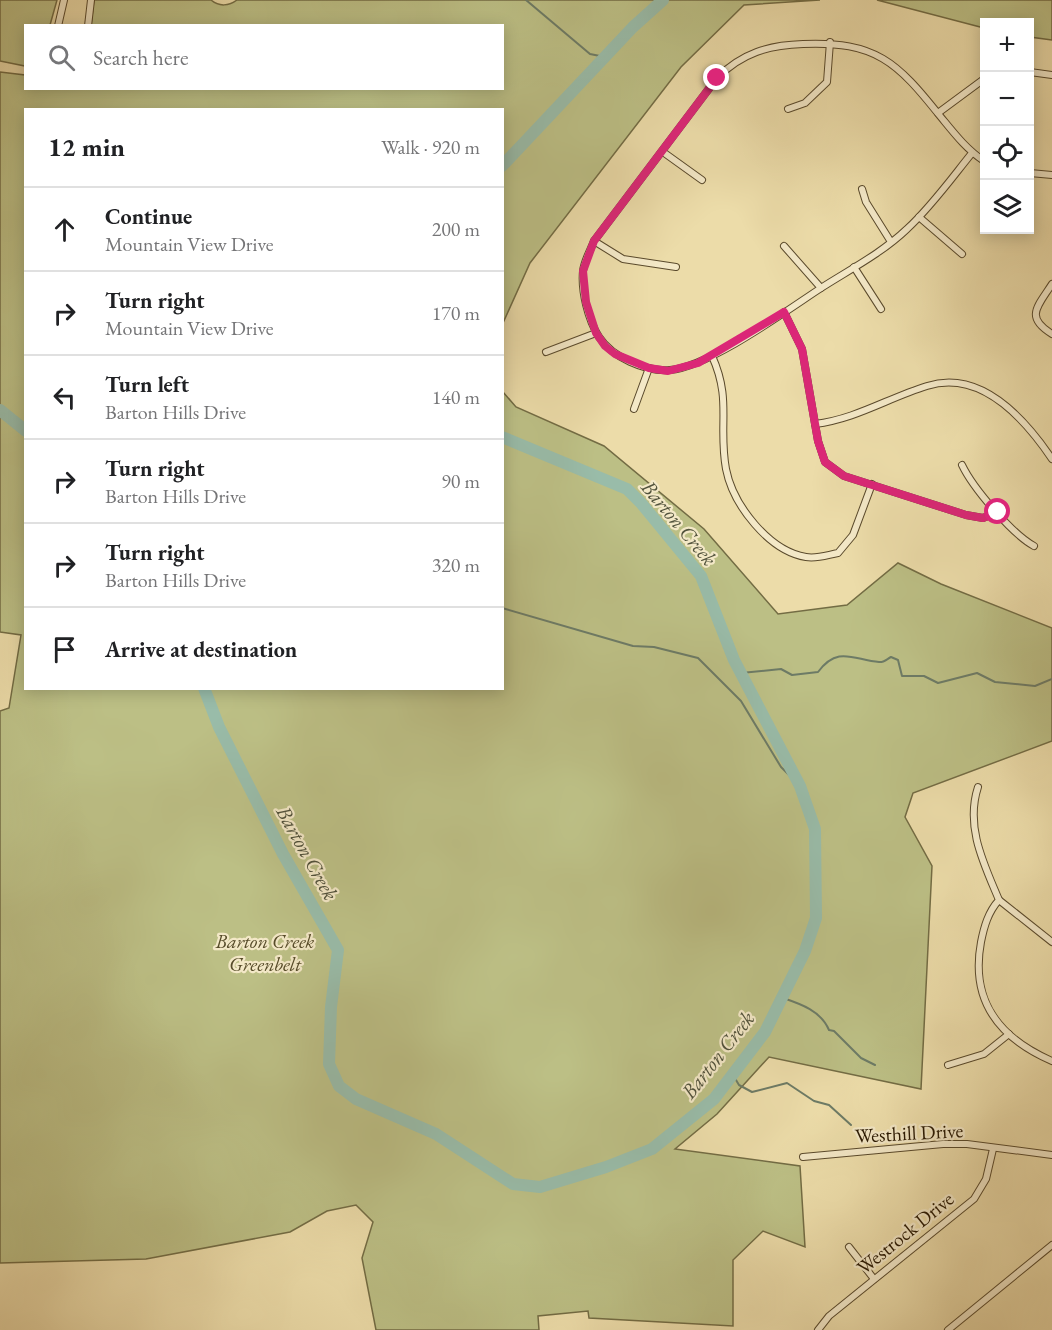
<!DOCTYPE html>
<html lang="en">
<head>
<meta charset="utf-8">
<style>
  body { margin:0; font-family:"EB Garamond",serif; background:#f6f6f6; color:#202124 }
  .controls { position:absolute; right:18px; top:18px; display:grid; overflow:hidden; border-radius:0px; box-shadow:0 3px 15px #0003 }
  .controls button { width:54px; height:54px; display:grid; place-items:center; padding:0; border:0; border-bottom:2px solid #e0e0e0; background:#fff; color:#202124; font:30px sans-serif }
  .stop { position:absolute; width:18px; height:18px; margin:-14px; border:4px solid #db2777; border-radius:50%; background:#fff }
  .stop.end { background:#db2777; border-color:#fff; box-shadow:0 2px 6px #0008 }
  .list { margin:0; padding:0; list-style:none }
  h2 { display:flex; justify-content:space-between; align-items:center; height:78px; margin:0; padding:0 24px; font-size:26px }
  h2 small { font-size:20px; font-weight:400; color:#757577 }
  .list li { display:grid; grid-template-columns:39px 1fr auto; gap:18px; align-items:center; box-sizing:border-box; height:84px; padding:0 24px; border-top:2px solid #e0e0e0 }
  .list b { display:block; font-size:22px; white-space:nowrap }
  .list p { margin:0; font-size:20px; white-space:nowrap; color:#757577 }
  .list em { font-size:20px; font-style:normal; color:#757577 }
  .icon { flex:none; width:33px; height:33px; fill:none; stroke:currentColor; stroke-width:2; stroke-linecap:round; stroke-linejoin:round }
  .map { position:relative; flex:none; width:1052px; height:1330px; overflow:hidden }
  .search { position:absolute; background:#fff; box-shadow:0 3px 15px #0003; left:24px; top:24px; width:480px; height:66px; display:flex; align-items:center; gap:15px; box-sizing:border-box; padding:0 21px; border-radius:0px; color:#757577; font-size:22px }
  .panel { position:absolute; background:#fff; box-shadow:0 3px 15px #0003; left:24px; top:108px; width:480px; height:582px; border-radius:0px }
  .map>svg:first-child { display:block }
  .green { fill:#bcbf85; stroke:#736c44; stroke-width:1.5 }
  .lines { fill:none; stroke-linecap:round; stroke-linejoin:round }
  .stream { stroke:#6d7b66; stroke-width:2 }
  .river { stroke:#99bca9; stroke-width:12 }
  .minor-casing { stroke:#5a4a2c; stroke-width:8 }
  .minor { stroke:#f3e8c7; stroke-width:6 }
  .route { stroke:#db2777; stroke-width:8 }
  .labels { text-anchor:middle; stroke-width:4.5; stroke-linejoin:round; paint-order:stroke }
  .park-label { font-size:20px; font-style:italic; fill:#564b29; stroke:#f3e8c7 }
  .street-label { font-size:20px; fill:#2a1902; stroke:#f3e8c7 }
  .water-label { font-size:21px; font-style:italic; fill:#51523c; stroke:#f3e8c7 }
</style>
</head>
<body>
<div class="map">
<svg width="1052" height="1330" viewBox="0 0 1052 1330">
  <rect width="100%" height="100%" fill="#ecdca9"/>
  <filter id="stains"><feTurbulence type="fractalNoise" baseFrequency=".00333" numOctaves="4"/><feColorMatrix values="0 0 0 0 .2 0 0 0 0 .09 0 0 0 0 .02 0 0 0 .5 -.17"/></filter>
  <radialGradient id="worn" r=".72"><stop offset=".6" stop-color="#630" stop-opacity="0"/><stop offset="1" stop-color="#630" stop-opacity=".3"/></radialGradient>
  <!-- green -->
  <g class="green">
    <path d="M0,0H57L50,25L26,26L25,66L0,61Z"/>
    <path d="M94,0H211C219,7 229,6 237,0H820L744,5L681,67L530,263L503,323L502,110H26V688H502L503,392L516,407L604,446L704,529L778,614L847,605L898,563L941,584L1052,628V741L913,793L905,817L932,866L921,1089L769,1057L717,1114L675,1149L800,1166L805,1247L763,1231L733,1260V1326L589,1318L588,1311L538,1316L539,1330H376L362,1258L373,1222L356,1205L327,1211L290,1232L146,1259L0,1263V711L9,708L21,635L0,632V72L25,75L26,88H502V26L91,25Z"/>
    <path d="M877,0H1052V40L1030,37V22H984V28Z"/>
  </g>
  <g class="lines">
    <!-- stream -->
    <g class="stream">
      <path d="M526,0L590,54L605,57"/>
      <path d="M502,608L633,646L654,647L698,658L741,701L781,767L800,786"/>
      <path d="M741,673L781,669L792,675L818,672C838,645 854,660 879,662C883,663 887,659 891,657L898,660L902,676H924L938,683L977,673L995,682L1035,686L1052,679"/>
      <path d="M783,998C801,1004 821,1011 829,1030L834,1031L861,1058L875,1065"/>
      <path d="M733,1075L739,1085L752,1092L787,1083L814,1101L829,1105L851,1125"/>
    </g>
    <!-- river -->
    <g class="river">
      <path d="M502,166L633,27L663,0"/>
      <path d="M0,410L26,431"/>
      <path d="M204,688L219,727L283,854L338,950L331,1007L329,1064L339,1086L356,1099L436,1134L513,1184L540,1187L606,1167L652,1149L714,1099L765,1032L805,951L816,918L815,829L800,786L734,660L701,576L641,503L627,489L502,437"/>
    </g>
    <defs>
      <g id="minor">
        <path d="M58,26L64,0"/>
        <path d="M88,26L91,0"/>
        <path d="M1030,72L1052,75"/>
        <path d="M788,109L805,103L827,82L830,42"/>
        <path d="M938,113L984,79"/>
        <path d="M663,152L702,180"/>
        <path d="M972,153C951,179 931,207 907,229C882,253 849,270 821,288C786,311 709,367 670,370C645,372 612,357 599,337C588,320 581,291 583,271C584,261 590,251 594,241L717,78C742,53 769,45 803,44C876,41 897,62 940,116C954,133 966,149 984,161"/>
        <path d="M1030,173L1052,175"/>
        <path d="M862,189L866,202L891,242"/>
        <path d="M919,217L962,254"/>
        <path d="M594,241L623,259L676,267"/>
        <path d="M784,246L821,288"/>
        <path d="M854,267L881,309"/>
        <path d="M1052,284C1038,306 1024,317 1052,334"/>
        <path d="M784,312L802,349L818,441L825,462L844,476L966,515L983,518L998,512"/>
        <path d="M546,352L596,333"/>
        <path d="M712,356C732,400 718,425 726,469C733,505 769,551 806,557C817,559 827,555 838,553L853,535L872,484"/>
        <path d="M634,409L649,368"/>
        <path d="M815,424C856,419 888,398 927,386C981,369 1025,419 1052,459"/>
        <path d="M962,465C973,488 1012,534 1034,546"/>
        <path d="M978,787C965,827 984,864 999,900C988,912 984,927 981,942C970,1001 999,1038 1052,1061"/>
        <path d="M999,900L1052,942"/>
        <path d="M948,1065L984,1054L1009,1034"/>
        <path d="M803,1157L943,1144H967L1052,1155"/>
        <path d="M849,1247L874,1279"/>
        <path d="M818,1330L829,1316L974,1199L986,1179L993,1149"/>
        <path d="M948,1330L1052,1245"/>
      </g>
    </defs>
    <!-- minor casing -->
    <use href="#minor" class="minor-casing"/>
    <!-- minor -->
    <use href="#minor" class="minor"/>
  </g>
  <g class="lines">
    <!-- route -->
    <path class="route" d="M717,78L594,241L583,271L586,302L596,333L605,346L615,354L649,368L668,371L698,363L784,312L802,349L818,441L825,462L844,476L966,515L983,518L998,512"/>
  </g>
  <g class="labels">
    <!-- park labels -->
    <g class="park-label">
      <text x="265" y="948">Barton Creek<tspan x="265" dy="23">Greenbelt</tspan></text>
    </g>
    <!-- street labels -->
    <g class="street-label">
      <text transform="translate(909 1133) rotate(-3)" y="7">Westhill Drive</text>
      <text transform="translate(905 1233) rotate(-39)" y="7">Westrock Drive</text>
    </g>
    <!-- water labels -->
    <g class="water-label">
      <text transform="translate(679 523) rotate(50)" y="7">Barton Creek</text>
      <text transform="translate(307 853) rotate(61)" y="7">Barton Creek</text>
      <text transform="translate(718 1055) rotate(-52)" y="7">Barton Creek</text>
    </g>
  </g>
  <rect width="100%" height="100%" filter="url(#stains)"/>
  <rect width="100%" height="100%" fill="url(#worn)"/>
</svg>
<div class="controls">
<button>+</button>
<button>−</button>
<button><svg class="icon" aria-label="locate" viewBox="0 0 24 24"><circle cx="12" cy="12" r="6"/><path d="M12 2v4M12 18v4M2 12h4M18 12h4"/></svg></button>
<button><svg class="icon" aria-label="layers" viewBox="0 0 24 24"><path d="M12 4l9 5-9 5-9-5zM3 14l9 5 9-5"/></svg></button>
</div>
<div class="stop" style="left:998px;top:512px"></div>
<div class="stop end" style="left:717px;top:78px"></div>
<div class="search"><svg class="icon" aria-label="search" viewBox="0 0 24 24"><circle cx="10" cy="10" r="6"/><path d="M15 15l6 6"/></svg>Search here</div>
<section class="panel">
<h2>12 min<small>Walk · 920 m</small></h2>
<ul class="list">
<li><svg class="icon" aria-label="ahead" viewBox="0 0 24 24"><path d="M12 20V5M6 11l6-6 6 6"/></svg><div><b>Continue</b><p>Mountain View Drive</p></div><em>200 m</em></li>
<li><svg class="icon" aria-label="right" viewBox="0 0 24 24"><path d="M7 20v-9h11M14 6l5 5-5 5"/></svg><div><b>Turn right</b><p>Mountain View Drive</p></div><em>170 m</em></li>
<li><svg class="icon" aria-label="left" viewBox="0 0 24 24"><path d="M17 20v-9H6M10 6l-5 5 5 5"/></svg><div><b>Turn left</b><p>Barton Hills Drive</p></div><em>140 m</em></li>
<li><svg class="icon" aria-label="right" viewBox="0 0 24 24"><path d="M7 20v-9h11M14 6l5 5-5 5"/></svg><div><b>Turn right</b><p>Barton Hills Drive</p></div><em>90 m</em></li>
<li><svg class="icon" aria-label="right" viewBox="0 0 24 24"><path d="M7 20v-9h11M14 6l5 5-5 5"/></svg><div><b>Turn right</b><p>Barton Hills Drive</p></div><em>320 m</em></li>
<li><svg class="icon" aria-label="arrive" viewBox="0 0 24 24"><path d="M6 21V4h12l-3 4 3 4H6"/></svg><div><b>Arrive at destination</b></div></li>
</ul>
</section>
</div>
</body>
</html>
